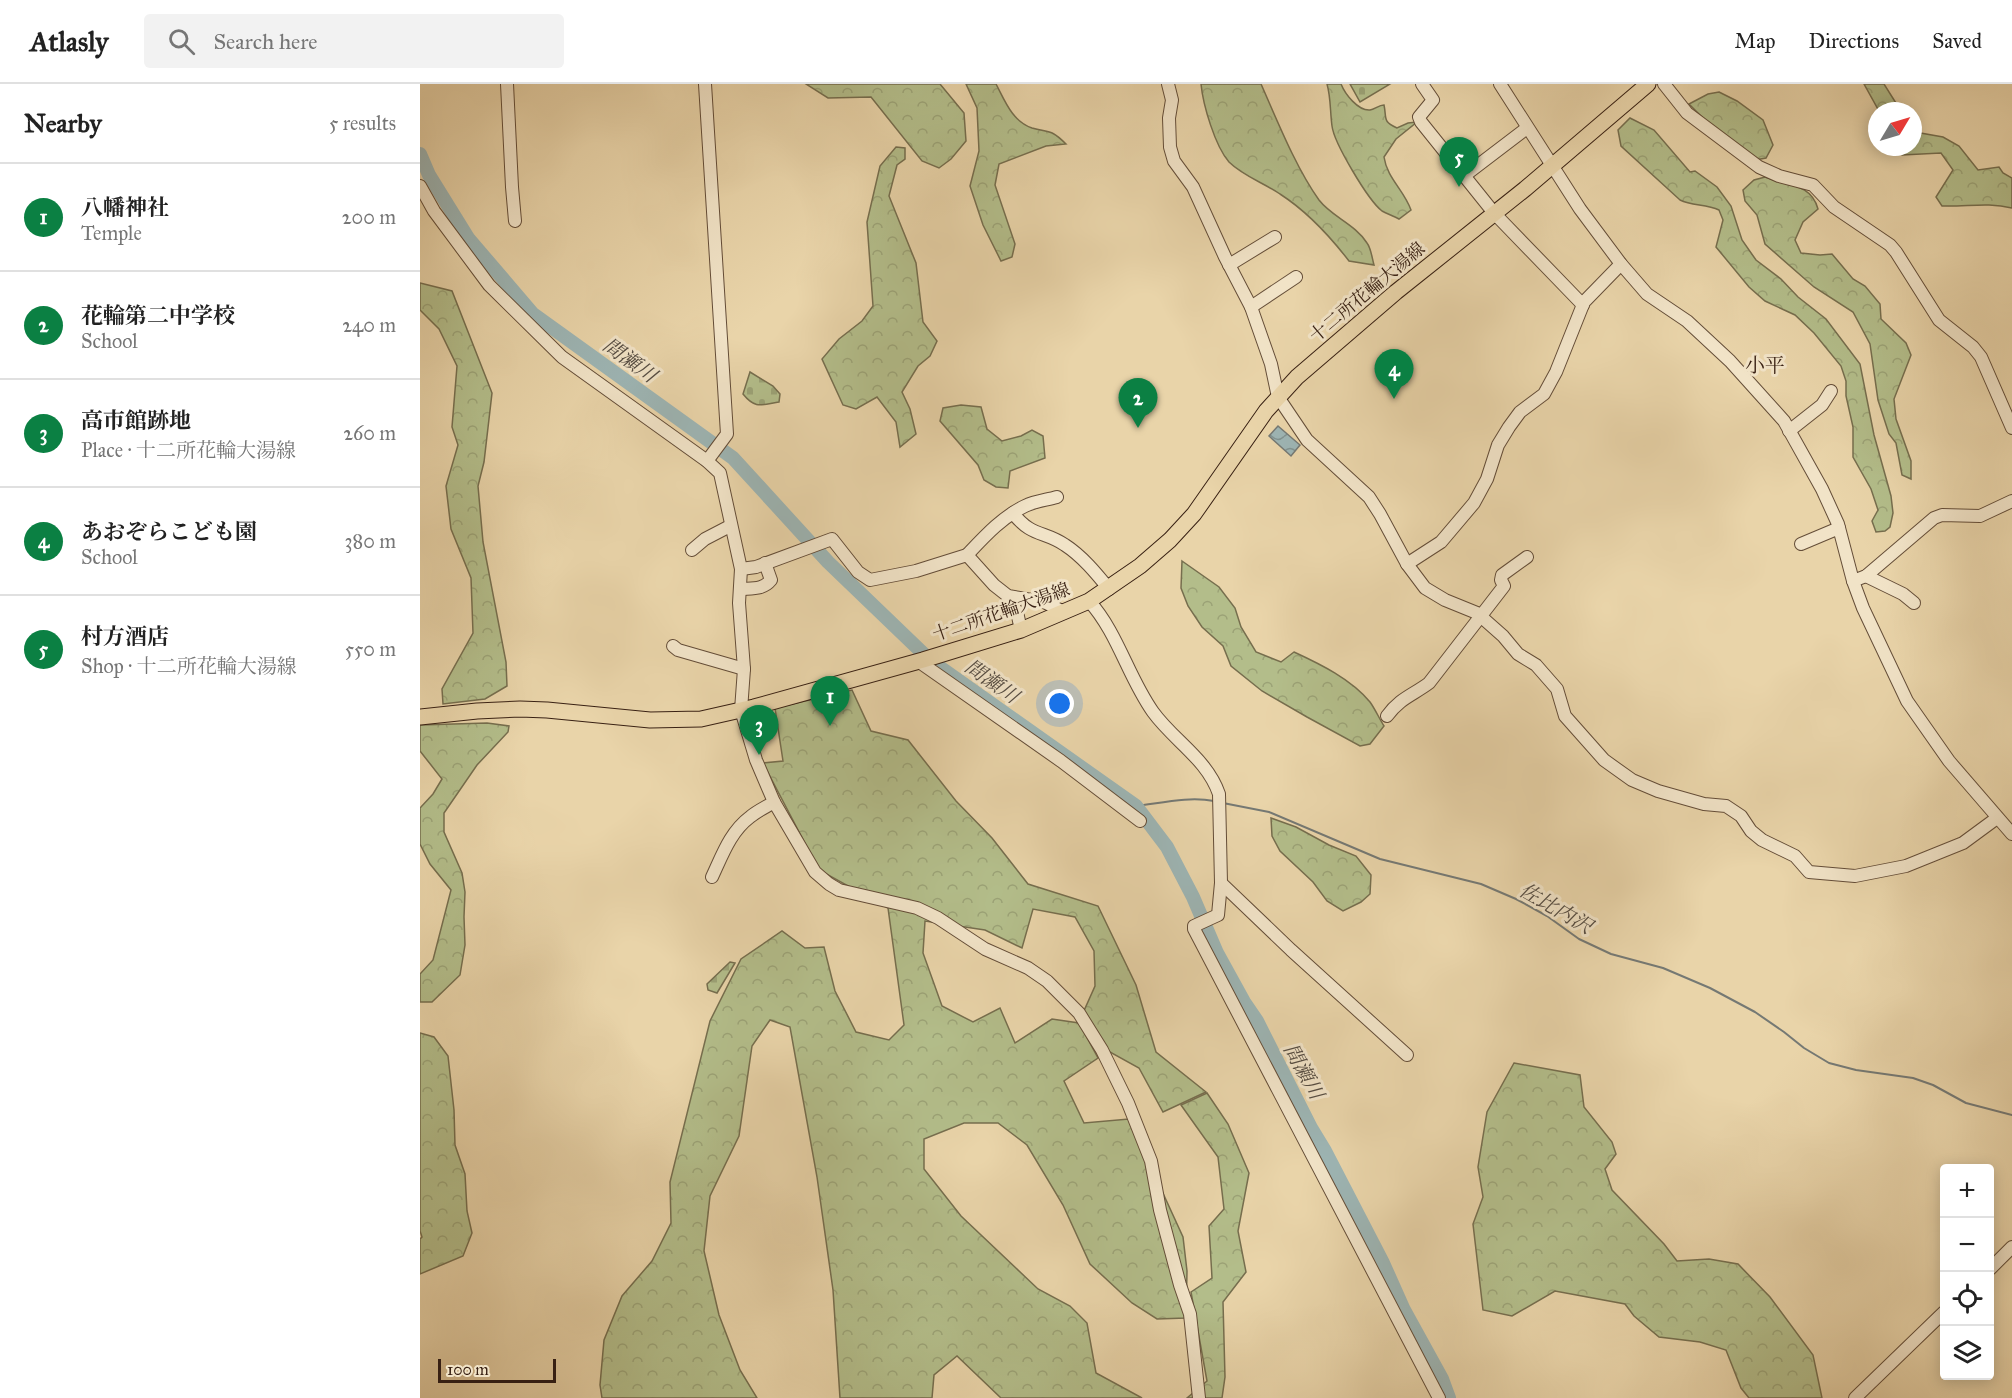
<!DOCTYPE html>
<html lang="en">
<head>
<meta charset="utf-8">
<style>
  body { margin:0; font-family:"IM FELL Great Primer","Noto Serif JP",serif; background:#f2f2f2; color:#222 }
  .controls { position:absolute; right:18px; bottom:18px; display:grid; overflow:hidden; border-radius:6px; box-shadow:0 3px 15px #0003 }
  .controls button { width:54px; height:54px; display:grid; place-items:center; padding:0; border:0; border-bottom:2px solid #e0e0e0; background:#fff; color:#222; font:30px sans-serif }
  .compass { position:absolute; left:1448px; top:18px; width:54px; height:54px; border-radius:50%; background:#fff; box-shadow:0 3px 15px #0003; rotate:52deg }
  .scale { position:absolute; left:18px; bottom:15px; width:118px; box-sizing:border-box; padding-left:6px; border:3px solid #382013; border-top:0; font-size:16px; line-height:21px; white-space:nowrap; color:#382013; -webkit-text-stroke:4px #f1e3c7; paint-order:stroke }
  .you { position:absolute; left:640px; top:620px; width:21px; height:21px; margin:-15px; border:4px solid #fff; border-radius:50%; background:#1a73e8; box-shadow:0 0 0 9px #1a73e833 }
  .badge { display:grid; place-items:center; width:39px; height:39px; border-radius:50%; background:#0b8043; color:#fff; font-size:20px; font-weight:700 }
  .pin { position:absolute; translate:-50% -50px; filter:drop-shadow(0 2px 3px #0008) }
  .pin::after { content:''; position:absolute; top:32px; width:21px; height:18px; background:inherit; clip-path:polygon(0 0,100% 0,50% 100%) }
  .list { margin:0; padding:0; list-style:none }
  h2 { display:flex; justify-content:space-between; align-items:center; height:78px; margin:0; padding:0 24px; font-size:26px }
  h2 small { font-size:20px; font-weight:400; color:#767676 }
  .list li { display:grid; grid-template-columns:39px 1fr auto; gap:18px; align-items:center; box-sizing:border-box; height:108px; padding:0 24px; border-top:2px solid #e0e0e0 }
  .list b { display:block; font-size:22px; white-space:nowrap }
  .list p { margin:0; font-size:20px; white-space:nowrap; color:#767676 }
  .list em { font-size:20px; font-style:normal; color:#767676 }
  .icon { flex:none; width:33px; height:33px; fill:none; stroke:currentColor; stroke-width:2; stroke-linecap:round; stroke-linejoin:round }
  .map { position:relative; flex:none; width:1592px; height:1314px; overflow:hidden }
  header { display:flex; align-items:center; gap:36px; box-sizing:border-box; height:84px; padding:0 30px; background:#fff; border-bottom:2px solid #e0e0e0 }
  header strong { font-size:28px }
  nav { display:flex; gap:33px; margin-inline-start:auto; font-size:21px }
  .search { width:420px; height:54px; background:#f2f2f2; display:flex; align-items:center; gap:15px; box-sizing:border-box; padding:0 21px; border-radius:6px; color:#767676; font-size:22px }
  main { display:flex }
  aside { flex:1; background:#fff }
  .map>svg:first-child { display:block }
  .forest { fill:url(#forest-crowns); stroke:#766e4e; stroke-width:1.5 }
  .cemetery { fill:url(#cemetery-stones); stroke:#766e4e; stroke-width:1.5 }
  .water { fill:url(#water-waves); stroke:#757974; stroke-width:1.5 }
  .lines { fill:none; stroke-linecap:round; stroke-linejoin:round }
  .stream { stroke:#757974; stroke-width:2 }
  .river { stroke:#9db5b4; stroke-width:14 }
  .minor-casing { stroke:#644d38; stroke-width:14 }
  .major-casing { stroke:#382013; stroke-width:17 }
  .minor { stroke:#f1e3c7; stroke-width:12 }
  .major { stroke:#e9d4a9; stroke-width:15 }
  .labels { text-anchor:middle; stroke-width:6; stroke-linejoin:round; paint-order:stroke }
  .street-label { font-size:18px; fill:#382013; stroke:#f1e3c7 }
  .water-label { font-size:20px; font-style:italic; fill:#564d43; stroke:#f1e3c7 }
  .neighbourhood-label { font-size:20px; fill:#382013; stroke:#f1e3c7 }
</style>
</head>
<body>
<header>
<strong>Atlasly</strong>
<div class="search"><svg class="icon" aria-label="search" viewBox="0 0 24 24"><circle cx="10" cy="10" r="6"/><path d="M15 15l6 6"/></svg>Search here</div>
<nav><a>Map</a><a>Directions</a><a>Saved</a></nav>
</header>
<main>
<aside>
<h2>Nearby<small>5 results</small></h2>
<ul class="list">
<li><span class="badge">1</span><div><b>八幡神社</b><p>Temple</p></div><em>200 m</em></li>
<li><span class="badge">2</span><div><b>花輪第二中学校</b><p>School</p></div><em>240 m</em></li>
<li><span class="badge">3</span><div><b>高市館跡地</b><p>Place · 十二所花輪大湯線</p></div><em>260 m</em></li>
<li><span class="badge">4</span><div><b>あおぞらこども園</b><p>School</p></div><em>380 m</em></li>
<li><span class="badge">5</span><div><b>村方酒店</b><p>Shop · 十二所花輪大湯線</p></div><em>550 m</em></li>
</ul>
</aside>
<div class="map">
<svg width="1592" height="1314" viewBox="0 0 1592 1314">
  <defs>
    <pattern id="forest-crowns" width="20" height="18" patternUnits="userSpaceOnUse" patternTransform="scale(1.5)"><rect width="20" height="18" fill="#b3bd8a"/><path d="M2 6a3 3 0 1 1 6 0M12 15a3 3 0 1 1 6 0" fill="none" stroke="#9ba276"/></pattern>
    <pattern id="cemetery-stones" width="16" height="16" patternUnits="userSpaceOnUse" patternTransform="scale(1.5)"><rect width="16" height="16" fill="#b3bd8a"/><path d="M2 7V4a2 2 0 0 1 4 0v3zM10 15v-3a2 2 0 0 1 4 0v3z" fill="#9ba276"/></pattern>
    <pattern id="water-waves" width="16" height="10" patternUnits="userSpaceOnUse" patternTransform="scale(1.5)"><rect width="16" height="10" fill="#9db5b4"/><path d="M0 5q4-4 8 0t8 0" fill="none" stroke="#819391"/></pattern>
  </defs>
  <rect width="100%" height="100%" fill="#e9d4a9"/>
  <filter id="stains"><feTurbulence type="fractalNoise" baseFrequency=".00333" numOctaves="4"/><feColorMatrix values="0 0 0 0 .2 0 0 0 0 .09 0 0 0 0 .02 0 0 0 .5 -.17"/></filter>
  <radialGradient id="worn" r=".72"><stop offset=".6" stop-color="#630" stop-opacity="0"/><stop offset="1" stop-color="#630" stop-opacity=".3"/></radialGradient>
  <!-- forest -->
  <g class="forest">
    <path d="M386,0H520L544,29L546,57L531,75L519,84L502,77L451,13L408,14Z"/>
    <path d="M546,0H576C585,17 592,37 612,44C630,49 631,45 646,60L626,62L579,80L575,101L595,160L592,173L581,177L563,141L550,102L559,67L557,24Z"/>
    <path d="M781,0H841C857,36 876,84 899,116C912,133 935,140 947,159C951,164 952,174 954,181L929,177C909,151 888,128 860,110C844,99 823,92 809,78C795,62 783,21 781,0Z"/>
    <path d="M907,0H921C925,10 938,27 950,26C955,25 959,21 964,21C967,35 962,37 977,44L988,39L997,38L976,55L964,73C967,94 984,106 991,126L979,135C974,132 967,130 962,127C948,116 914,59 912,42C910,28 911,14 907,0Z"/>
    <path d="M1444,0H1464L1481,27H1459Z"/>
    <path d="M1299,8L1317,17L1343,36L1353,61L1346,74L1335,76L1294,45L1269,20L1288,10Z"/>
    <path d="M1210,34L1234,46L1270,88L1275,87L1297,103L1311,122L1322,156L1336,176L1361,195L1378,213L1406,235L1440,280L1454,351L1471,412L1473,429L1470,443L1465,447L1456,448L1452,437L1458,426L1451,405L1433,373V343L1426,312V297L1421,282L1394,249L1375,231L1345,217L1329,203L1296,163L1303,136L1299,126C1286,120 1272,122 1260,116L1201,62L1198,46Z"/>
    <path d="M1493,46L1495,48L1523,53L1539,62L1558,86L1579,83L1583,89L1592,94V124C1567,118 1547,123 1522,122L1516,113L1533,86L1521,69L1482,71L1475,63H1493Z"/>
    <path d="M476,63L485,64V75L477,81L469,112L496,179L503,238L517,257L510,272L498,282L482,308L490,325L496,350L480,363L476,338L457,313L436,325L423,321L402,275L419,255L442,237L453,222L447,138L460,82Z"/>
    <path d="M1345,93C1367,102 1391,99 1398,125L1383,138L1375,156L1381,169L1400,171L1412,170L1433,195L1445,202L1460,220L1461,235L1486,259L1491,271L1474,315L1476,335L1491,377V395L1482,391L1476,359L1469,350L1458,316L1450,260L1433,228L1394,203L1345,160L1337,131L1325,117L1323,106L1334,96Z"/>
    <path d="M0,199L32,207L72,309L64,378L58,402L63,458L86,578L87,602L65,615L23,620L22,605L53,549L51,494L31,445L26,402L38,361L32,343L37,282L19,245L0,226Z"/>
    <path d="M541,321L561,323L567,345L582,357L601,352L612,346L623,352L625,374L590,387L588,404L576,403L564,396L558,381L520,337L523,324Z"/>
    <path d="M762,477L799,503L815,524L821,543L836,568L861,578L874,568C900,580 931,595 950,618C955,625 959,634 964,642L950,660L940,662L887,633L842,607L811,582L803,562L782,543L768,522L761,504Z"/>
    <path d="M432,606L451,647L488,656L536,717L572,754L608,800L678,822L716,901L736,968L786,1008L743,1028L719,984L688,967L663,929L675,902L674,867L655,833L613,825L602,864L565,846L505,837L503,869L522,922L553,938L580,924L595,959L632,935L659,939L678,974L644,997L664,1039L709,1035L763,1153L767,1187L766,1234L737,1235L712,1219L670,1180L643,1121L607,1061L578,1039H544L504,1055V1085L541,1132L618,1205L650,1222L667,1239L676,1289L722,1314H581L537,1272L514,1291L512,1314H420L413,1206L397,1093L370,943L350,936L332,962L319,1052L290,1112L284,1167L299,1231L320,1286L337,1314H182L180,1301L184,1256L202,1212L232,1177L251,1139L250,1098L290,937L321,875L362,847L385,864L404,863L415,907L436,948L469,956L484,941L468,824L399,786L343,679L363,677L355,624Z"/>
    <path d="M67,639L89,642L88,648L57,681L24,729V748L42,789L45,808L44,833L45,861L40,891L12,918H0V890L13,876L31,806L10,780L0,760V724L13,710L22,695L0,667V641Z"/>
    <path d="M851,734L876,743L909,761L936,772L951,791L950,810L941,818L923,827L907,817L893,798L860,767L852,752Z"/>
    <path d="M0,949L14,953L28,972L34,1026L35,1061L45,1090L47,1127L52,1149L43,1172L0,1190V1155L2,1153L0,1147Z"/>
    <path d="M1094,979L1160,991L1164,1023L1192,1058L1196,1070L1185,1085L1192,1106L1244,1160L1257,1177L1289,1175L1318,1180L1350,1213L1393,1271L1402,1314H1329L1321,1304L1306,1266L1280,1258L1239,1253L1214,1232L1205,1220L1135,1207L1092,1232L1063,1226L1053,1140L1063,1113L1058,1083L1067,1028Z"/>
    <path d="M787,1009L808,1040L829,1089L818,1147L826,1188L803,1218L805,1293L802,1314H767L787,1297L771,1208L792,1194L789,1142L804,1125L798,1073L761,1021Z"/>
  </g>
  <!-- cemetery -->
  <g class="cemetery">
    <path d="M930,0H970L940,18Z"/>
    <path d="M330,288L353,302L360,310L359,318C341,321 335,325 323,310Z"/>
    <path d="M310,878L315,879L297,909L288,906L287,900Z"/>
  </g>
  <!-- water -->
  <path class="water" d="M858,342L880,361L871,372L849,352Z"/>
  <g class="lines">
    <!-- stream -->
    <g class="stream">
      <path d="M803,719L849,728L960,775L1061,800L1096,815L1127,832L1159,855L1191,870L1243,884L1290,904L1335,928L1364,948L1384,964L1409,979L1436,986L1493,994L1513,1001L1546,1019L1592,1031"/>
      <path d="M716,722C741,719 769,712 794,717"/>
    </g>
    <!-- river -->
    <path class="river" d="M0,70L9,91L48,154L113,230L313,374L408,478L511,577L716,722L747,763L773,813L797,869L824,918L837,937L891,1044L905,1067L963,1179L984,1226L1022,1295L1029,1314"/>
    <defs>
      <g id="minor">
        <path d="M87,0L92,103L95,137"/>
        <path d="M285,0L307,350L287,377"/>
        <path d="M748,0L752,16L749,34L750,63L754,77L773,103L805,173L831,223L851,280L858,313L887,356L949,413L960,430L987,480L1005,504L1025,516L1057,529L1083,552L1098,570L1116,581L1137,605L1145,632L1184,676L1212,696L1238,707L1284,720L1306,722L1321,732L1331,747L1342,756L1375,772L1389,788L1435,792L1486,782L1543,759L1577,734"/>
        <path d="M1002,0L1013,16L999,33L1001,38L1074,129L1163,221"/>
        <path d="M1080,0L1160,125L1201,180L1227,210L1267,237L1310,277L1364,337L1402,405L1418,440L1433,497L1443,524L1487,617L1529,677L1592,750"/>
        <path d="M1244,0L1267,29L1339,83L1359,92L1393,101L1414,123L1470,161L1476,168L1519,236L1553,263L1561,273L1592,344"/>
        <path d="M1044,92L1107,44"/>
        <path d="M0,102L14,127L69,201L142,273L287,377L300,389L321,485L319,519L324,585L321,626L336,676L354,718L395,788L409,800L419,806L497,824L518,834L565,865L608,884L627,897L659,929L682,966L708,1019L731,1077L740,1126L760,1201L770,1230L779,1314"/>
        <path d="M809,181L855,153"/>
        <path d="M831,223L876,193"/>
        <path d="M1369,347L1402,321L1411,307"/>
        <path d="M593,429C611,453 625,447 645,461C662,472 676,489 689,505"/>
        <path d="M1381,460L1419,444"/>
        <path d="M272,466L285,455L310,442"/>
        <path d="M547,471C564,453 582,433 605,422C615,417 627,416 637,413"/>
        <path d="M987,480L1021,458L1054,419L1067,395L1078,361L1089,343L1100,328L1124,310L1136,288L1164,218L1201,180"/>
        <path d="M321,485L336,483L412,455L438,488L450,496L496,487L547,471L574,501L588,512L624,518L644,528"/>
        <path d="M1446,492L1483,510L1494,519"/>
        <path d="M1433,497L1446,492L1514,434L1522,431L1560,432L1592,417"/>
        <path d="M320,505C332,504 343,506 351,496L345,479"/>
        <path d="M588,512L597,528L601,546"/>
        <path d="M669,517C698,549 708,593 733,628C754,657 787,675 799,710L801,799L798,831L774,842V845L1019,1314"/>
        <path d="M253,562L258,566L324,585"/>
        <path d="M498,577L641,677L720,737"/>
        <path d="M967,632C980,614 993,611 1009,599L1084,502L1081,496L1082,491L1107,473"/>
        <path d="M292,793C302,772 310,748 330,733C337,727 346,723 354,718"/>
        <path d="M801,799L871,866L987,971"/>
        <path d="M1570,1185L1592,1163"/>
        <path d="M1435,1314L1524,1228"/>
      </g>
      <path id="major" d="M0,633L57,627L100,625L127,626L230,636L281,635L334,623L503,576L601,546L669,517L720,482L750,456L774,430L846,327L877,293L976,208L1105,105L1228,0"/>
    </defs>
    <!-- minor casing -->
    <use href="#minor" class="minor-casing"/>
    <!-- major casing -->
    <use href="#major" class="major-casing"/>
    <!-- minor -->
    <use href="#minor" class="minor"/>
    <!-- major -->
    <use href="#major" class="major"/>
  </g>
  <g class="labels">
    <!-- street labels -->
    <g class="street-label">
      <text transform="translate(947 208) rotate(-40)" y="6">十二所花輪大湯線</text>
      <text transform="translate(581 528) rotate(-19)" y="6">十二所花輪大湯線</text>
    </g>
    <!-- water labels -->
    <g class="water-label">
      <text transform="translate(210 276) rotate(36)" y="7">間瀬川</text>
      <text transform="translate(572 597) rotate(35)" y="7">間瀬川</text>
      <text transform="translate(1136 824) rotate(30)" y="7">佐比内沢</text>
      <text transform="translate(884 987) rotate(61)" y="7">間瀬川</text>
    </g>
    <!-- neighbourhood labels -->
    <g class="neighbourhood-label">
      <text x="1345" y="288">小平</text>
    </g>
  </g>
  <rect width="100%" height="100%" filter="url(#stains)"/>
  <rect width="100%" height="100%" fill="url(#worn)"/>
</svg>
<div class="controls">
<button>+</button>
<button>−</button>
<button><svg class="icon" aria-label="locate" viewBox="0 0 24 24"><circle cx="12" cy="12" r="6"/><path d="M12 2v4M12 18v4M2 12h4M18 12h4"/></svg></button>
<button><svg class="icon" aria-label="layers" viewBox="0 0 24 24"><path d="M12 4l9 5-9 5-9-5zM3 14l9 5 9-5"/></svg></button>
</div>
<svg class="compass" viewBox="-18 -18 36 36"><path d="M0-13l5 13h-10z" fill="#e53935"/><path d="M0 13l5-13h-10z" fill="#767676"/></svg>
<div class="scale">100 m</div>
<div class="you"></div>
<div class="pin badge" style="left:410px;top:642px">1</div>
<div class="pin badge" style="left:718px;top:344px">2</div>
<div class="pin badge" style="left:339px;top:671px">3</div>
<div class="pin badge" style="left:974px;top:315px">4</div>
<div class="pin badge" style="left:1039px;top:103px">5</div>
</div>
</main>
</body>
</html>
